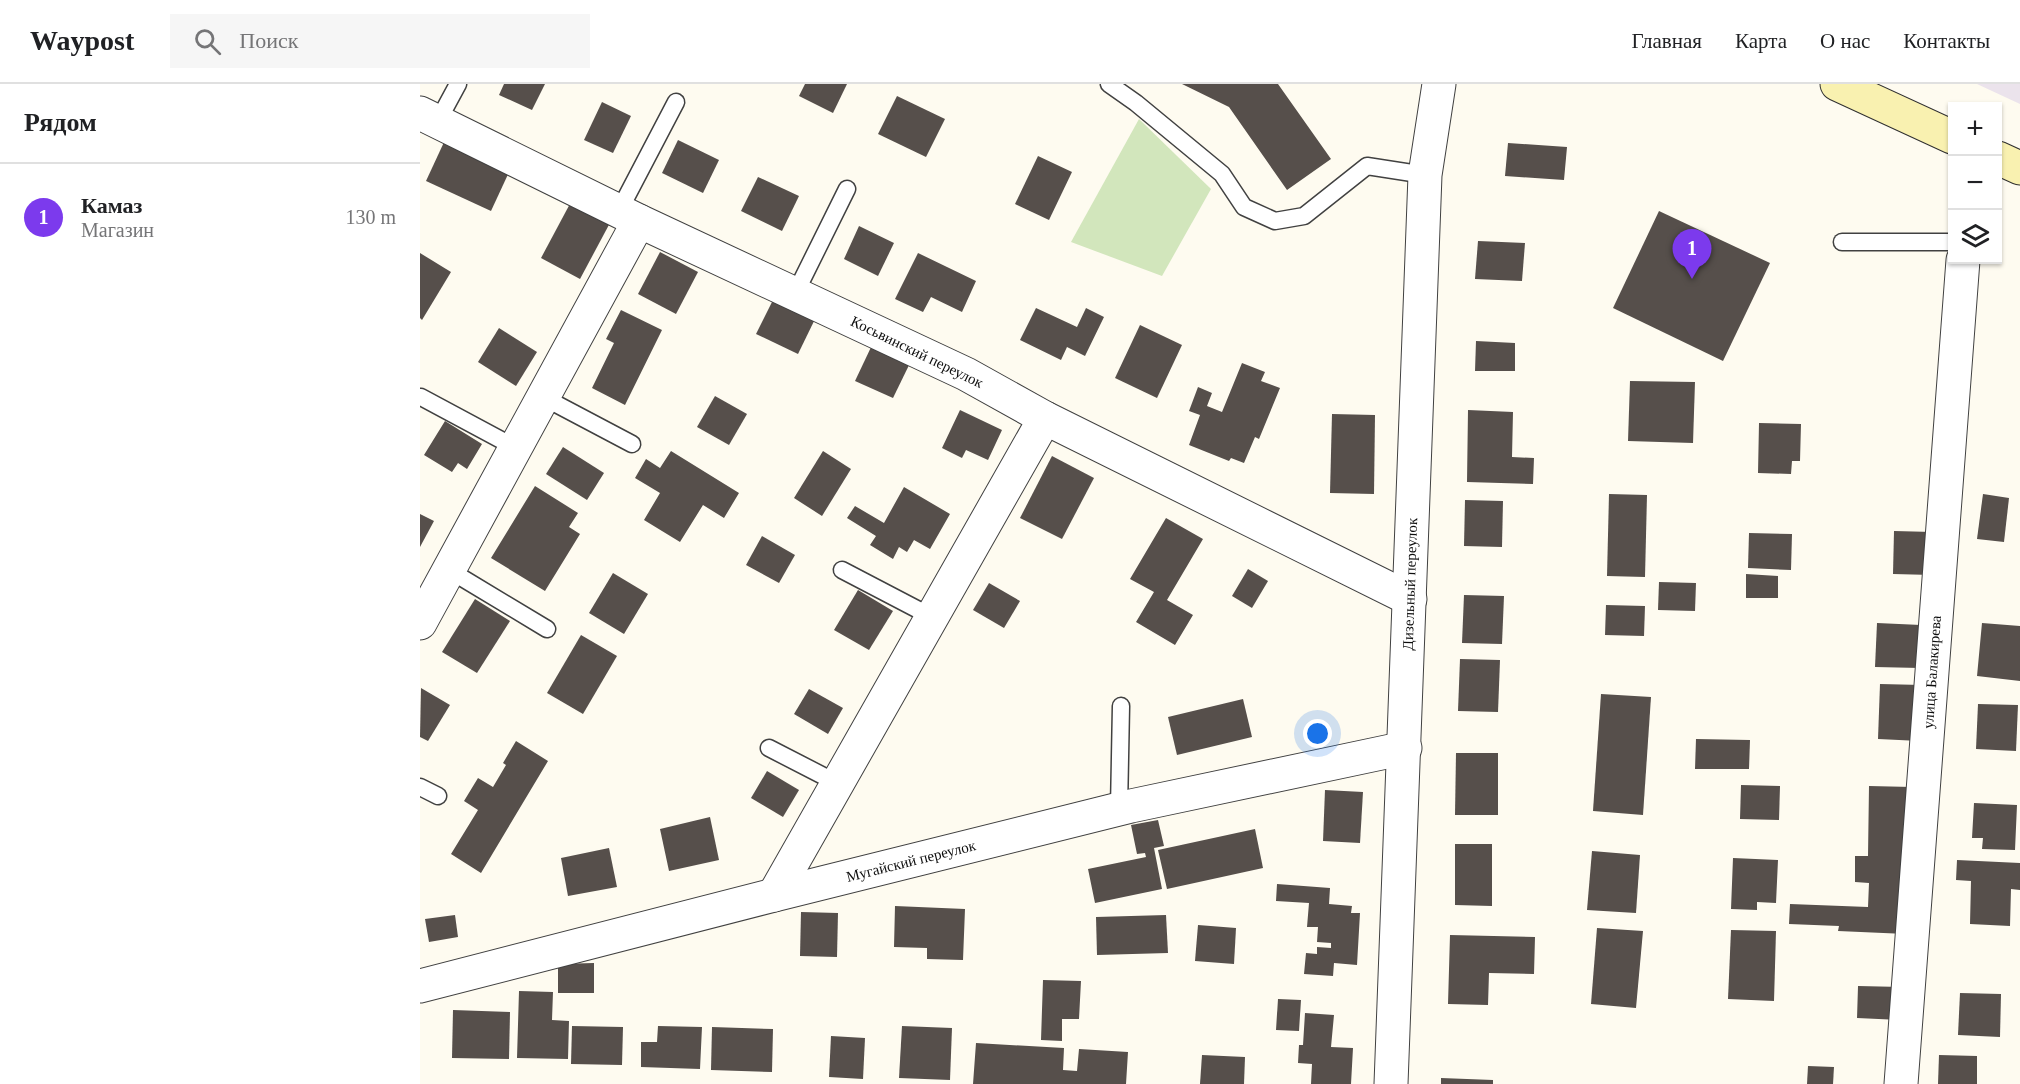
<!DOCTYPE html>
<html lang="ru">
<head>
<meta charset="utf-8">
<style>
  body { margin:0; font-family:"Times New Roman",serif; background:#f6f6f6; color:#202124 }
  .controls { position:absolute; right:18px; top:18px; display:grid; overflow:hidden; border-radius:0px; box-shadow:0 2px 4px #0004 }
  .controls button { width:54px; height:54px; display:grid; place-items:center; padding:0; border:0; border-bottom:2px solid #e0e0e0; background:#fff; color:#202124; font:30px sans-serif }
  .you { position:absolute; left:898px; top:650px; width:21px; height:21px; margin:-15px; border:4px solid #fff; border-radius:50%; background:#1a73e8; box-shadow:0 0 0 9px #1a73e833 }
  .badge { display:grid; place-items:center; width:39px; height:39px; border-radius:50%; background:#7c3aed; color:#fff; font-size:20px; font-weight:700 }
  .pin { position:absolute; translate:-50% -50px; filter:drop-shadow(0 2px 3px #0008) }
  .pin::after { content:''; position:absolute; top:32px; width:21px; height:18px; background:inherit; clip-path:polygon(0 0,100% 0,50% 100%) }
  .list { margin:0; padding:0; list-style:none }
  h2 { display:flex; justify-content:space-between; align-items:center; height:78px; margin:0; padding:0 24px; font-size:26px }
  h2 small { font-size:20px; font-weight:400; color:#757577 }
  .list li { display:grid; grid-template-columns:39px 1fr auto; gap:18px; align-items:center; box-sizing:border-box; height:108px; padding:0 24px; border-top:2px solid #e0e0e0 }
  .list b { display:block; font-size:22px; white-space:nowrap }
  .list p { margin:0; font-size:20px; white-space:nowrap; color:#757577 }
  .list em { font-size:20px; font-style:normal; color:#757577 }
  .icon { flex:none; width:33px; height:33px; fill:none; stroke:currentColor; stroke-width:2; stroke-linecap:round; stroke-linejoin:round }
  .map { position:relative; flex:none; width:1600px; height:1000px; overflow:hidden }
  header { display:flex; align-items:center; gap:36px; box-sizing:border-box; height:84px; padding:0 30px; background:#fff; border-bottom:2px solid #e0e0e0 }
  header strong { font-size:28px }
  nav { display:flex; gap:33px; margin-inline-start:auto; font-size:21px }
  .search { width:420px; height:54px; background:#f6f6f6; display:flex; align-items:center; gap:15px; box-sizing:border-box; padding:0 21px; border-radius:0px; color:#757577; font-size:22px }
  main { display:flex }
  aside { flex:1; background:#fff }
  .map>svg:first-child { display:block }
  .industrial { fill:#ebe3ec }
  .green { fill:#d2e6bc }
  .building { fill:#564f4b }
  .lines { fill:none; stroke-linecap:round; stroke-linejoin:round }
  .service-casing { stroke:#414141; stroke-width:19 }
  .minor-casing { stroke:#414141; stroke-width:35 }
  .secondary-casing { stroke:#303030; stroke-width:35 }
  .service { stroke:#fff; stroke-width:16 }
  .minor { stroke:#fff; stroke-width:33 }
  .secondary { stroke:#f9f1b0; stroke-width:33 }
  .labels { text-anchor:middle; stroke-width:6; stroke-linejoin:round; paint-order:stroke }
  .street-label { font-size:15px; fill:#0e0e0e; stroke:#fff }
</style>
</head>
<body>
<header>
<strong>Waypost</strong>
<div class="search"><svg class="icon" aria-label="search" viewBox="0 0 24 24"><circle cx="10" cy="10" r="6"/><path d="M15 15l6 6"/></svg>Поиск</div>
<nav><a>Главная</a><a>Карта</a><a>О нас</a><a>Контакты</a></nav>
</header>
<main>
<aside>
<h2>Рядом<small></small></h2>
<ul class="list">
<li><span class="badge">1</span><div><b>Камаз</b><p>Магазин</p></div><em>130 m</em></li>
</ul>
</aside>
<div class="map">
<svg width="1600" height="1000" viewBox="0 0 1600 1000">
  <rect width="100%" height="100%" fill="#fefbf0"/>
  <!-- industrial -->
  <path class="industrial" d="M1557,0H1600V20Z"/>
  <!-- green -->
  <path class="green" d="M719,35L791,105L742,192L651,158Z"/>
  <!-- building -->
  <g class="building">
    <path d="M84,0H125L112,26L79,11Z"/>
    <path d="M385,0H427L413,29L379,12Z"/>
    <path d="M762,0H858L911,75L867,106L809,23Z"/>
    <path d="M477,12L525,35L506,73L458,50Z"/>
    <path d="M182,18L211,32L193,69L164,56Z"/>
    <path d="M25,56L90,86L71,127L6,97Z"/>
    <path d="M258,56L299,76L283,109L242,89Z"/>
    <path d="M1088,59L1147,63L1144,96L1085,92Z"/>
    <path d="M618,72L652,88L629,136L595,120Z"/>
    <path d="M338,93L379,112L362,147L321,127Z"/>
    <path d="M152,116L191,137L160,195L121,174Z"/>
    <path d="M1239,127L1350,179L1303,277L1193,224Z"/>
    <path d="M439,142L474,159L458,192L424,175Z"/>
    <path d="M1058,157L1105,159L1102,197L1055,195Z"/>
    <path d="M240,168L278,188L256,230L218,210Z"/>
    <path d="M0,169L31,188L2,236L0,234Z"/>
    <path d="M498,169L556,197L542,228L511,213L503,228L475,215Z"/>
    <path d="M355,212L397,231L378,270L336,250Z"/>
    <path d="M616,224L657,243L666,224L684,233L665,272L647,263L641,276L600,256Z"/>
    <path d="M201,226L242,246L205,321L172,304L194,259L186,255Z"/>
    <path d="M720,241L762,261L737,314L695,294Z"/>
    <path d="M79,244L117,268L96,302L58,278Z"/>
    <path d="M1056,257L1095,259V287H1055Z"/>
    <path d="M453,259L491,277L473,314L435,297Z"/>
    <path d="M822,279L845,288L841,297L860,304L839,355L835,353L824,379L811,374L809,377L769,361L780,331L769,327L778,303L792,309L787,322L802,328Z"/>
    <path d="M1210,297L1275,298L1273,359L1208,357Z"/>
    <path d="M295,312L327,330L309,361L277,343Z"/>
    <path d="M540,326L582,346L568,376L546,366L542,374L522,364Z"/>
    <path d="M1048,326L1093,328L1092,373L1114,374L1113,400L1047,398Z"/>
    <path d="M912,330L955,331L954,410L910,409Z"/>
    <path d="M25,337L62,360L47,385L38,379L32,388L4,371Z"/>
    <path d="M1339,339L1381,340L1380,377H1372L1371,390L1338,389Z"/>
    <path d="M143,363L184,389L167,416L126,390Z"/>
    <path d="M251,367L319,409L304,434L283,421L260,458L224,436L240,409L215,394L226,375L240,384Z"/>
    <path d="M403,367L431,385L402,432L374,414Z"/>
    <path d="M632,372L674,394L642,455L600,434Z"/>
    <path d="M115,402L158,429L149,443L160,450L125,507L71,474Z"/>
    <path d="M484,403L530,430L510,465L494,456L487,468L479,463L473,475L450,461L456,452L427,434L435,422L464,439Z"/>
    <path d="M1189,410L1227,411L1225,493L1187,492Z"/>
    <path d="M1563,410L1589,414L1584,458L1557,455Z"/>
    <path d="M1045,416L1083,417L1082,463L1044,462Z"/>
    <path d="M0,430L14,437L0,463Z"/>
    <path d="M746,434L783,455L747,516L773,531L755,561L716,538L734,508L710,495Z"/>
    <path d="M1474,447L1513,448L1512,491L1473,490Z"/>
    <path d="M1329,449L1372,450L1371,486L1328,484Z"/>
    <path d="M342,452L375,471L359,499L326,481Z"/>
    <path d="M828,485L848,497L832,524L812,512Z"/>
    <path d="M193,489L228,510L204,550L169,529Z"/>
    <path d="M1326,490L1358,492V514H1326Z"/>
    <path d="M1239,498L1276,499L1275,527L1238,526Z"/>
    <path d="M569,499L600,517L584,544L553,526Z"/>
    <path d="M438,506L473,527L449,566L414,546Z"/>
    <path d="M1044,511L1084,512L1082,560L1042,559Z"/>
    <path d="M55,515L90,537L57,589L22,568Z"/>
    <path d="M1186,521L1225,522L1224,552L1185,551Z"/>
    <path d="M1457,539L1501,541L1500,584L1455,583Z"/>
    <path d="M1562,539L1600,542V597L1557,592Z"/>
    <path d="M161,551L197,572L163,630L127,609Z"/>
    <path d="M1040,575L1080,576L1078,628L1038,627Z"/>
    <path d="M1460,600L1502,601L1500,657L1458,655Z"/>
    <path d="M1,604L30,621L8,657L0,653Z"/>
    <path d="M389,605L423,624L408,650L374,630Z"/>
    <path d="M1181,610L1231,613L1223,731L1173,727Z"/>
    <path d="M823,615L832,653L757,671L748,633Z"/>
    <path d="M1558,620L1598,621L1596,667L1556,665Z"/>
    <path d="M1276,655L1330,656L1329,685H1275Z"/>
    <path d="M96,657L128,677L61,789L31,770L58,726L44,717L58,694L73,703L86,681L83,679Z"/>
    <path d="M1036,669H1078V731H1035Z"/>
    <path d="M347,687L379,706L363,733L331,714Z"/>
    <path d="M1321,701L1360,702L1359,736L1320,735Z"/>
    <path d="M1449,702L1492,703L1486,850L1418,847L1419,842L1369,840L1370,820L1448,823L1449,799L1435,798V772H1448Z"/>
    <path d="M905,706L943,708L940,759L903,757Z"/>
    <path d="M1554,719L1597,721L1595,766L1562,765L1563,754H1552Z"/>
    <path d="M290,733L299,776L249,787L240,745Z"/>
    <path d="M738,736L744,762L734,764L742,805L675,819L668,785L726,773L725,769L717,770L711,741Z"/>
    <path d="M835,745L843,784L747,805L738,766Z"/>
    <path d="M1035,760H1072V822L1035,821Z"/>
    <path d="M189,764L197,803L148,812L141,774Z"/>
    <path d="M1172,767L1220,771L1216,829L1167,826Z"/>
    <path d="M1313,774L1358,776L1356,819L1337,818V826L1311,825Z"/>
    <path d="M1537,776L1600,779V806L1591,805L1590,842L1550,840L1551,797L1536,796Z"/>
    <path d="M857,800L910,804L909,820L932,822L931,829H940L937,881L914,879L913,892L884,890L886,869L897,870V863L911,864V859L897,858L898,843H887L889,819L856,817Z"/>
    <path d="M475,822L545,825L543,876L507,875V864L474,863Z"/>
    <path d="M381,828L418,829L417,873L380,872Z"/>
    <path d="M35,831L38,853L9,858L5,835Z"/>
    <path d="M746,831L748,869L677,871L676,833Z"/>
    <path d="M778,841L816,844L814,880L775,877Z"/>
    <path d="M1177,844L1223,847L1216,924L1171,920Z"/>
    <path d="M1311,846L1356,847L1354,917L1308,915Z"/>
    <path d="M1030,851L1115,853L1114,890L1069,889L1068,921L1028,920Z"/>
    <path d="M174,879V909H138V880Z"/>
    <path d="M623,896L661,897L659,935H642V957L621,956Z"/>
    <path d="M1438,902L1482,903L1480,936L1437,934Z"/>
    <path d="M99,907L133,908L132,936L149,937L148,975L97,974Z"/>
    <path d="M1540,909L1581,910L1580,953L1538,951Z"/>
    <path d="M858,915L881,916L879,947L856,946Z"/>
    <path d="M33,926L90,928L89,975L32,974Z"/>
    <path d="M885,929L914,931L911,963L933,964L931,1000H891L892,980L878,979L879,961H883Z"/>
    <path d="M152,942L203,943L202,981L151,980Z"/>
    <path d="M238,942L282,943L280,985L221,983V958H237Z"/>
    <path d="M482,942L532,944L530,996L479,994Z"/>
    <path d="M292,943L353,945L352,988L291,986Z"/>
    <path d="M411,952L445,954L443,995L409,993Z"/>
    <path d="M556,959L644,964L643,986L657,987L659,965L708,968L706,1000H553Z"/>
    <path d="M782,971L825,973L824,1000H780Z"/>
    <path d="M1519,971L1557,972V1000H1518Z"/>
    <path d="M1388,982L1414,983L1413,1000H1387Z"/>
    <path d="M1021,994L1073,996V1000H1021Z"/>
  </g>
  <g class="lines">
    <defs>
      <g id="service">
        <path d="M689,0L716,19L802,90L824,123L855,137L884,132L947,82L1005,91"/>
        <path d="M18,37L38,0"/>
        <path d="M199,127L256,18"/>
        <path d="M1422,158H1532"/>
        <path d="M375,210L427,105"/>
        <path d="M1,313L96,364"/>
        <path d="M123,313L212,360"/>
        <path d="M29,486L127,545"/>
        <path d="M422,486L512,533"/>
        <path d="M349,664L417,699"/>
        <path d="M0,703L18,712"/>
        <path d="M699,725L701,622"/>
      </g>
      <g id="minor">
        <path d="M0,29L219,137L546,290L625,334L990,515"/>
        <path d="M0,539L219,137"/>
        <path d="M354,811L625,334"/>
        <path d="M0,902L354,811L711,722L985,664"/>
        <path d="M971,1000L1005,91L1019,0"/>
        <path d="M1481,1000L1543,176"/>
      </g>
      <g id="secondary">
        <path d="M1417,0L1532,53"/>
        <path d="M1578,74L1600,84"/>
      </g>
    </defs>
    <!-- service casing -->
    <use href="#service" class="service-casing"/>
    <!-- minor casing -->
    <use href="#minor" class="minor-casing"/>
    <!-- secondary casing -->
    <use href="#secondary" class="secondary-casing"/>
    <!-- service -->
    <use href="#service" class="service"/>
    <!-- minor -->
    <use href="#minor" class="minor"/>
    <!-- secondary -->
    <use href="#secondary" class="secondary"/>
  </g>
  <g class="labels">
    <!-- street labels -->
    <g class="street-label">
      <text transform="translate(497 268) rotate(26)" y="5">Косьвинский переулок</text>
      <text transform="translate(990 500) rotate(-88)" y="5">Дизельный переулок</text>
      <text transform="translate(1512 588) rotate(-86)" y="5">улица Балакирева</text>
      <text transform="translate(491 777) rotate(-14)" y="5">Мугайский переулок</text>
    </g>
  </g>
</svg>
<div class="controls">
<button>+</button>
<button>−</button>
<button><svg class="icon" aria-label="layers" viewBox="0 0 24 24"><path d="M12 4l9 5-9 5-9-5zM3 14l9 5 9-5"/></svg></button>
</div>
<div class="you"></div>
<div class="pin badge" style="left:1272px;top:195px">1</div>
</div>
</main>
</body>
</html>
